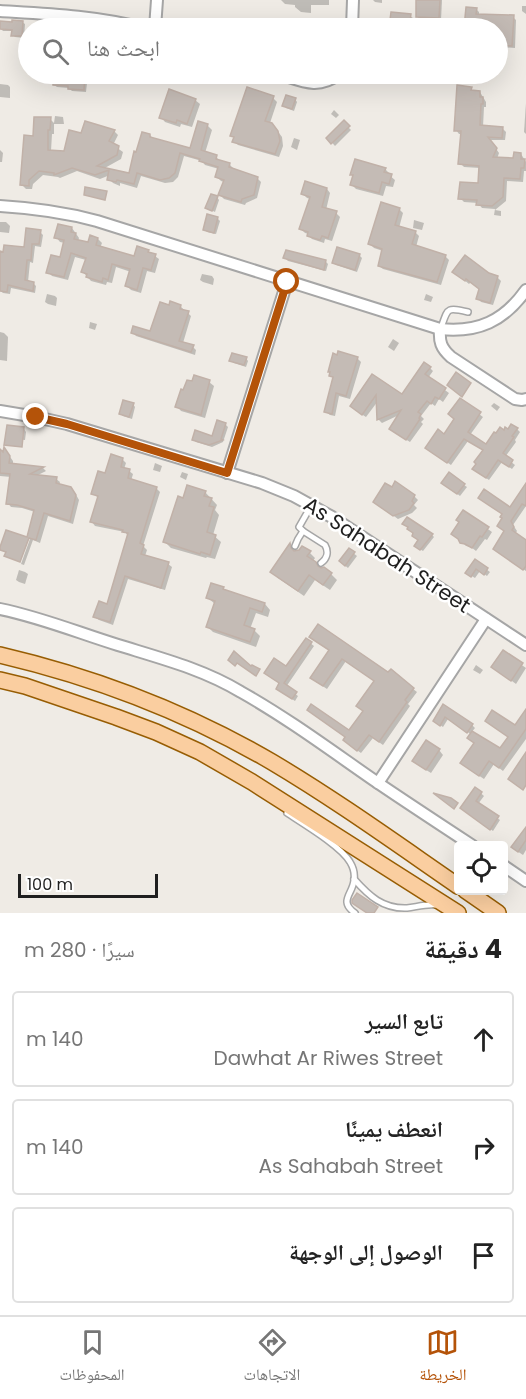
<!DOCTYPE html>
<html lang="ar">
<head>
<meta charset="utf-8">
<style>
  body { margin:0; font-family:Poppins,"Noto Naskh Arabic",sans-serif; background:#f6f6f6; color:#222; direction:rtl }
  .controls { position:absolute; right:18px; bottom:18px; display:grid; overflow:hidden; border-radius:6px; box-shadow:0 6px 24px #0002 }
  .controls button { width:54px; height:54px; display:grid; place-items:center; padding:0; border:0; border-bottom:2px solid #e0e0e0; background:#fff; color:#222; font:30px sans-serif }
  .scale { position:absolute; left:18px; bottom:15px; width:140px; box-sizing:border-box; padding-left:6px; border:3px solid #1f1f1f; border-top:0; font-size:16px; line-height:21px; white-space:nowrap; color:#1f1f1f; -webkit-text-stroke:4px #fff; paint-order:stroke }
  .stop { position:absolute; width:18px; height:18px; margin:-14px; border:4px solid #b45309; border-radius:50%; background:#fff }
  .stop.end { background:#b45309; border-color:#fff; box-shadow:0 2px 6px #0008 }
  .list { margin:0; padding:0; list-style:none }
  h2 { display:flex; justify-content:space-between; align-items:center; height:78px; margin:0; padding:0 24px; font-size:26px }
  h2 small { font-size:20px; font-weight:400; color:#767676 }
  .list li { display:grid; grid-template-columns:39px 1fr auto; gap:18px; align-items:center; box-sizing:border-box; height:96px; margin:0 12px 12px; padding:0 12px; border:2px solid #e0e0e0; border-radius:6px }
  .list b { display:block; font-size:22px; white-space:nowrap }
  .list p { margin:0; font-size:20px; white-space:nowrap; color:#767676 }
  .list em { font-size:20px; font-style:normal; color:#767676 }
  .icon { flex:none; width:33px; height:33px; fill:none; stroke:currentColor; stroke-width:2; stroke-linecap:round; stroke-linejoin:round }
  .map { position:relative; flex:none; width:526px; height:913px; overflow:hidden; direction:ltr }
  .search { position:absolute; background:#fff; box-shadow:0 6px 24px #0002; left:18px; right:18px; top:18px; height:66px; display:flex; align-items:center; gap:15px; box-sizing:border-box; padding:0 21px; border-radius:33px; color:#767676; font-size:22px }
  .sheet { height:402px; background:#fff }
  nav { display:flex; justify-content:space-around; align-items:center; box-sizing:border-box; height:84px; border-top:2px solid #e0e0e0; background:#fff; font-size:16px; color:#767676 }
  nav a { display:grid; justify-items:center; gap:3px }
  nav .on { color:#b45309 }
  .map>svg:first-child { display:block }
  .shadow { fill:#0003 }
  .building { fill:#c4bbb5; stroke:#c1b1a8; stroke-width:1.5 }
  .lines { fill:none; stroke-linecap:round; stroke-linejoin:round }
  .lane-casing { stroke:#a6a6a6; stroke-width:8 }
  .street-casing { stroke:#a6a6a6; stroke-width:14 }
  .primary-casing { stroke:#975d03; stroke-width:18 }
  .lane { stroke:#fff; stroke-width:5 }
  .street { stroke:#fff; stroke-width:10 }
  .primary { stroke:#facea0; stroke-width:15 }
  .route { stroke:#b45309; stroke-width:8 }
  .labels { text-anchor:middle; stroke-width:5; stroke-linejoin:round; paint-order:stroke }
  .street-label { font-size:21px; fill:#1f1f1f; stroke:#fff }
</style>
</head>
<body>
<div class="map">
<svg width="526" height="913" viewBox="0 0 526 913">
  <rect width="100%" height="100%" fill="#efebe5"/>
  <!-- shadow -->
  <g class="shadow">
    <path d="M281,0H329V5H311V13L301,12L295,7V5L285,4Z"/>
    <path d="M373,0H382V3L375,2Z"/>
    <path d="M417,0H442L441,20L420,19L417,16Z"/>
    <path d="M522,6H526V14L522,11Z"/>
    <path d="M467,9H476L479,12V15L513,17L516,20L515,48L498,47V28H466Z"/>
    <path d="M393,14L410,16L413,18L411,28H391Z"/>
    <path d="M22,22L25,24L24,38L15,37L13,35V31H3L1,29Z"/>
    <path d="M55,74H88L86,92L72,91L69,88L57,87L54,85Z"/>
    <path d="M0,84L8,85L10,87V98L0,97Z"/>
    <path d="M471,89L474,92H480L486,102V107H484L483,127L502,128L506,132L505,140H490L499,153L497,159L515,160L521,154L526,162V171H524L523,182L507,181L506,201L495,210L501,211V216L494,215L495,209L482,208L478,203L464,202L460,198L479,184L480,168L464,167L460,163L462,134H459L456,130Z"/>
    <path d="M273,98L277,102L270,123L276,129L282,137L283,146L279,157L238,145L234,141Z"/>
    <path d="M295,99L297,102L294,111L286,108L284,105Z"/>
    <path d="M195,100L200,104L192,127L181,124L180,127L165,122L161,117Z"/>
    <path d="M526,103V134L524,132Z"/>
    <path d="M334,110L339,115L336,118L331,114Z"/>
    <path d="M55,116L63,117L64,124H54V134H52L51,151L65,153L82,135L114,131L118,135L113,145L123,152L121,159L103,169L130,175L150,135L153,139L191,150L208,126L212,130L205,153L216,157L220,161L229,164L233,168V170L257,178L261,182L257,198L246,203L245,205L224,199L220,195L224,182L221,181L217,177L219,169L205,165L202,161L184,156L178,177L173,182L165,183L141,176L137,188L120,183V186L113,183L109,179L110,175L100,179L77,171L60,178L58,177L43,175L33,184L32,189H26L22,185L35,137L50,119L54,123Z"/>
    <path d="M344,123L351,130L335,146L328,138Z"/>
    <path d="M294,138L300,140L297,150L291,147Z"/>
    <path d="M0,150L3,153L2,162H0Z"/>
    <path d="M385,169L389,173V175L395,180L393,187L386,186L383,196L356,189L352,185L354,176L352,174Z"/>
    <path d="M327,189L330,193L326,210L336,213L340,217L332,241L325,239L324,243L312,239L308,235L309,234L305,233L301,229L311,199L307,198L303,194Z"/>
    <path d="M217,197L219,200L215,212L207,208Z"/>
    <path d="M399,209L403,213L399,228L415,232L419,236L416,247L445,256L449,260L441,285L383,269L379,266L383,251L374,248L370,244Z"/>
    <path d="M217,218L220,221L216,234L207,232L204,229Z"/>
    <path d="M414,220L424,223L422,230L413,228Z"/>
    <path d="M0,222H6L10,226L9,233L0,232Z"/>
    <path d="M72,228L79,238L78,241L89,244L98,239L102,243L100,248L135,258L148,251L159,259L155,273L147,271L141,293L131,290L127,286L131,272L116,267L112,283L107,282L106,285L91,281L83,272L86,260L75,257L68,280L52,276L48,272L61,259L65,243L60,242L56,237Z"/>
    <path d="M40,232L43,235L41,247L35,246L33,263L30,262L28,282L33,283L36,286L35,293L11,288L10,294L3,293L0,290V253L25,249Z"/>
    <path d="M287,251L326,262L328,264L326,271L288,261L285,258Z"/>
    <path d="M359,255L362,258L357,272L336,265L333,263Z"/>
    <path d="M202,274L212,276L214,279L213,285L203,282L200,280Z"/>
    <path d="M458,275H488L497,277L501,281L493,305L481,302L478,298L480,289L471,282L469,284Z"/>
    <path d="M47,294L55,296L57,298L56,306L48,304L45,302Z"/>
    <path d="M426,294L433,297L431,302L424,300Z"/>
    <path d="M171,303L181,307L191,316L183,343L193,347L196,350L195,355L136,336L133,332L151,333Z"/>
    <path d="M90,322L97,324L95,330L89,328Z"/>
    <path d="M0,332L4,333L8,337L7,361L0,360Z"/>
    <path d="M393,339L399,343L394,351L388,347Z"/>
    <path d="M246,358L248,361L246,367L234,363L231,361Z"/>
    <path d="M357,358L361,362L350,399L339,396L335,416L330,415L326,412L334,378L331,376Z"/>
    <path d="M430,368L433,371L428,378L449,393L443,402L439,399L435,406L431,403L421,416L424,419L421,422L423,424L410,442L394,432L399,415L382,423L379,420L378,401L366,417L355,410L372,376L402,396Z"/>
    <path d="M209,382L214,386L205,418L181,411L177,406Z"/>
    <path d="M460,400L483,417L470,435L487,446L504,432L517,429L520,432L515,440L516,442L505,457L515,465L512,469L502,462L489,480L477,472L484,451L468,441L451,465L430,451L445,436L456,420Z"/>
    <path d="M494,403L500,407L497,411L491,406Z"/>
    <path d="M133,404L135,407L132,419L123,416L121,414Z"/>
    <path d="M225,424L228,427L223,442L212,447L196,442L193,439L213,438Z"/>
    <path d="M24,429L26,432L25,440L10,439Z"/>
    <path d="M0,450H4L8,454L13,461V465L43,468L46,471L36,476L56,479L60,482L59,485L75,493L79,500L73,524L48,516L40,543L33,540L24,565L21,564L30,539H29L35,512L22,508L11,507L8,503L11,477L0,476Z"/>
    <path d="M122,459L126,463L124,469L129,471L133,474L131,481L156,488L160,492L143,546L147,550L145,556L168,564L172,567L165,590L128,579L113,625L99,620L95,617L108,606L128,536L125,532L95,526L92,522L99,498L93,494L106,475Z"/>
    <path d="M155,463L162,466L160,472L153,470Z"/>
    <path d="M182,472L188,474L186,480L180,477Z"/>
    <path d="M526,483V506L513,525L517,531L515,534L526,542V571L498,552L505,531L511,509Z"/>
    <path d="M446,485H464L467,487L460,496Z"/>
    <path d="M205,492L217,505L215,510L219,515L213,535L221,542L215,559L207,557L206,558L171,548L165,542L184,499Z"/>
    <path d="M414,496L418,500L414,505L417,508L412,513L398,519L379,505Z"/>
    <path d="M464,512L492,532L487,540L485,539L476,551L471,547L466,546L462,542Z"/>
    <path d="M432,535L434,537L423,551L418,548Z"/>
    <path d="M290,545L295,551L310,553L315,558L313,561L322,569L331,574L337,580L330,590L315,580L304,596L278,578L272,572Z"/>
    <path d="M349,550L357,556L348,568L343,564Z"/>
    <path d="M475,561L490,572L487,576L480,571L475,578L470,575Z"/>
    <path d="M19,570L25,572L28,574L25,584L19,582L16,580Z"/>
    <path d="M223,588L226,591L265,604L270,610L268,617L256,613L250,629L254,630L260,636L256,647L213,632L208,627L215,604L208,598Z"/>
    <path d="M306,640L314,646L286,687L298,696L295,701L280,691L287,669Z"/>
    <path d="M315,641L413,689L417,692L408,704L410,706L383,745L373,738L361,753L348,744L349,732L364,711L376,681L346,661L327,689L315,681L330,651Z"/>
    <path d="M503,652L526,668L516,684L493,667Z"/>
    <path d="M476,665L483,670L480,674L473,670Z"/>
    <path d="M443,706L472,725L475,728L471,733L500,751L526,712V739L503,771L494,764L484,779L466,767L475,744L472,735L448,719L443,727L437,723Z"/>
    <path d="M439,750L443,755L431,773L418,765Z"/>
    <path d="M476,789L484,796L478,804L500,820L493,831L465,810Z"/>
    <path d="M526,830V850L523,855L517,851Z"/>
  </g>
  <!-- building -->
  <g class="building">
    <path d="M416,0H440L439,18L416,17Z"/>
    <path d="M466,7L477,8L476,14L514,15L512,46L498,45V28H464Z"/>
    <path d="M391,12L411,14L409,28H389Z"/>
    <path d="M12,20L23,21L22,36H11L12,30L0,29V21L12,22Z"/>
    <path d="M53,74H85L84,90L68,89V86L53,85Z"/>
    <path d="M457,85L472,87L471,90L480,91V97H483V104H481L480,125L503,127L502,138L488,137L497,148L493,157L513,158L514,152L521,153V159H525L524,168H521L520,179L504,178L503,197L492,206L476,205L477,200L458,199L460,182L478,183L479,166L458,164L461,131H454Z"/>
    <path d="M247,87L274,96L265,121L272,123L278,131L280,141L275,154L232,142L234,137L230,136Z"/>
    <path d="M169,89L196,99L187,124L177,120L176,123L159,118Z"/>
    <path d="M286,95L296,98L292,109L282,106Z"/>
    <path d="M34,117H51L50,130H48V150L64,151L69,130L81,133L85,121L115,130L109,141L119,146L117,155L97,166L129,173L134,151L136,152L142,132L150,134V137L190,148L198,121L208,124L201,150L217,155L216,159L230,163L229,167L258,177L254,195L242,199L241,202L218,195L224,180L215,177L218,167L199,161L200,159L180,153L175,173L169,178L160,180L137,173L134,184L117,180L116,182L107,180L109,170L95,175L72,168L54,175V173L39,171L29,180V186L20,185L24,135L33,136Z"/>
    <path d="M344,120L350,126L331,144L326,138Z"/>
    <path d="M355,159L386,168L384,172L392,174L389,184L382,182L379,193L350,185L353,175H350Z"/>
    <path d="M305,181L327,188L322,207L337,211L328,238L322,236L320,240L307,236L308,232L299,229L310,197L301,194Z"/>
    <path d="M85,187L107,191L105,200L84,195Z"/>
    <path d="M211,194L218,196L212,211L205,208Z"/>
    <path d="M381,202L400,208L395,225L416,231L412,244L446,255L437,282L378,266L382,249L368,244Z"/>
    <path d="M207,214L218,217L214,233L203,230Z"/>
    <path d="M58,224L72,227L71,232L76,233L74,239L88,242L90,235L98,238L96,245L134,256L137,246L149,250L148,252L156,254L151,270L143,268L137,290L125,286L130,269L112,264L108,280L103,278L102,282L86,277L87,274L81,272L86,258L71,253L64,277L46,273L51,255L60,257L64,240L54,238Z"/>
    <path d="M26,228L41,230L39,244H32L31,260H27L25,280L34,282L33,291L8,285L7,292L0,291V251L3,252L4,245L24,247Z"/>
    <path d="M337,247L360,254L355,270L332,263Z"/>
    <path d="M286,250L326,260L324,270L283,258Z"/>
    <path d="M465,255L489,273L498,276L490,303L476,299L479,289L466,279L465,281L452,272Z"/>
    <path d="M170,301L181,305L180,309L189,311L179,341L194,345L191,352L131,333L133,326L150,331L160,302L169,305Z"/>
    <path d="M338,351L358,357L346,396L336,393L332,414L324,412L333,377L329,376L330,372H328L333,353L337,355Z"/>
    <path d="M232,353L247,357L244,365L229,361Z"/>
    <path d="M424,362L431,367L425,374L446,388L439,399L435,397L431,404L427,401L418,412L421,414L419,418L420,419L406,440L389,429L401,410L377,420L376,395L362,415L350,406L372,374L402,394Z"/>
    <path d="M456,372L471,383L462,397L447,385Z"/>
    <path d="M194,375L210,380L201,415L175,407L181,389L183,390L187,380L192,381Z"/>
    <path d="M460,398L481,412L468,432L486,444L494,432L496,433L500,427L504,430L505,427L508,429L511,424L518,428L512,436L514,437L503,453L513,460L509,467L498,460L486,478L472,469L476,464L474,462L483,450L464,439L447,463L425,448L438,429L444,434L454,419L448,414Z"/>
    <path d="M123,400L134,403L129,417L119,414Z"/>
    <path d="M217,420L226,423L221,439L223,440L209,445L192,440L195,430L212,436Z"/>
    <path d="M7,425L24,427L22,447L4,445Z"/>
    <path d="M4,447L10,456L9,463L44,467L30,474L57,477L56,483L71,487L76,495L70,521L44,513L36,540L29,538L20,562L4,556L6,552L0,550V547L6,530L27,537L34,510L17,505L6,504L10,474L0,473V449L3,452Z"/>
    <path d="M111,454L123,458L121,467L130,469L128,478L157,487L140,543L144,545L141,554L169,562L161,588L125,576L110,622L93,617L99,601L107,604L128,533L122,532L123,530L90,522L98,496L91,494L98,471L105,473Z"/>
    <path d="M449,472L465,484L457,494L441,483Z"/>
    <path d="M395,481L415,495L412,501L414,503L409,510L393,516L373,502L385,483L392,487Z"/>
    <path d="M526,483V506L522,504L511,521L514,527L512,530L526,540V566L523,570L493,549L504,531L497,526L502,518L500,517L502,514L478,498L484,489L510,507Z"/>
    <path d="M187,485L206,491L204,496L212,498L209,506L214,507L207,532L216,535L210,555L201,552L200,554L163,542L178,496L183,498Z"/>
    <path d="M463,510L489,527L482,537L480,536L472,548L465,544L460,543L458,539L451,534L459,522L456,520Z"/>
    <path d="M407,517L433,534L420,550L414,546L418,540L412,536L413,533L407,529L408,527L402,524Z"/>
    <path d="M290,543L291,548L294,551L299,550L302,546L311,551L307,556L316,562L318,566L321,568L324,567L332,573L323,585L309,575L298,591L270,572Z"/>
    <path d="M349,548L355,552L345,566L339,561Z"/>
    <path d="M475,559L488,568L484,575L476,569L471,577L465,573Z"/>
    <path d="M211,583L224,587L223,589L265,603L262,612L250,608L244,625L255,629L250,642L206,627L215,601L206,598Z"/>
    <path d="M318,624L388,672L391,669L414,688L405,700L407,702L379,742L369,735L357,751L343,740L345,737L307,710L311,704L349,730L363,711L356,706L374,681L342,659L323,686L310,678L329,650L309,637Z"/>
    <path d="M306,638L312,642L284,683L297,692L292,699L276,689L279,683L264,673L274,658L286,666Z"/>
    <path d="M503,650L523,663L511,681L491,667Z"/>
    <path d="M234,651L251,666L252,665L260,669L256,676L237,663L235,666L228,660Z"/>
    <path d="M443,704L473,724L467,733L445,717L440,726L433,721Z"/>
    <path d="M526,709V729L499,768L489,761L479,776L460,763L474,743L467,738L472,731L500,748L508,737L485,721L492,710L515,725Z"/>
    <path d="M426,740L440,749L426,770L412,761Z"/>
    <path d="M526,752V785L523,790L508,779Z"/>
    <path d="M475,787L482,792L476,801L499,816L490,830L460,808Z"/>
    <path d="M433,793L451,798L458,803L454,809Z"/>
    <path d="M526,827V840L518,852L511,847Z"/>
    <path d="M357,893L378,907L374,913H367L352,903V900Z"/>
  </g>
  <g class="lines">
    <defs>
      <g id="lane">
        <path d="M441,328C448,308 446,307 468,312"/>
        <path d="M311,506L299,527L303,531L325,545C329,552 327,559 321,563"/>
        <path d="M295,546L298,539L303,531"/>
        <path d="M287,813C302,823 341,846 350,862C353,867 355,874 354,880C353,894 338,901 355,913"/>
        <path d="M354,879C369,896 383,909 407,908C416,907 426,904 435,905"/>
      </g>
      <g id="street">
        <path d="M0,11C48,14 96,16 142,28"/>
        <path d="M155,28L157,0"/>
        <path d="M352,28L353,0"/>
        <path d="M280,74C302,81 318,90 339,74"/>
        <path d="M0,206C33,208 64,212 97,221L440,329C478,333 504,321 526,290"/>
        <path d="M440,329C439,342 441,348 451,357L515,399L522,400L526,399"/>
        <path d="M0,411L36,417L67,424L262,483L294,496L332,517L526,645"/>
        <path d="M227,473L287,282"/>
        <path d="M0,609C40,617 79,633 118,645C160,658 203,669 241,692C289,719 333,752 378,783C409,804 441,825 473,846"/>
        <path d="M378,783L486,619"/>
        <path d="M504,866L526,881"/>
      </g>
      <g id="primary">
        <path d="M0,655C94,677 188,713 272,762C336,800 397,844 458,886"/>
        <path d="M0,680L25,686L116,717L156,732L200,752L252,782L458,913"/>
        <path d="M465,890L498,913"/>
      </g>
    </defs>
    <!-- lane casing -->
    <use href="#lane" class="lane-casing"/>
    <!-- street casing -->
    <use href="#street" class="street-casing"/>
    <!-- primary casing -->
    <use href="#primary" class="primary-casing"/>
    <!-- lane -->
    <use href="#lane" class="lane"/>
    <!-- street -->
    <use href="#street" class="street"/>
    <!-- primary -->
    <use href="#primary" class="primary"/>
  </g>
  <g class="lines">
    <!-- route -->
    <path class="route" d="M36,417L67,424L227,473L287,282"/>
  </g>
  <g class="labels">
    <!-- street labels -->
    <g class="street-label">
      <text transform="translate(387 555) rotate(33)" y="7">As Sahabah Street</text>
    </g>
  </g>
</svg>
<div class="controls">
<button><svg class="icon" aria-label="locate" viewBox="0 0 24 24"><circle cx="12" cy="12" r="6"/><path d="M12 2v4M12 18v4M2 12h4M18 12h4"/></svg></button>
</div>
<div class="scale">100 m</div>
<div class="stop" style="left:287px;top:282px"></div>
<div class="stop end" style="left:36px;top:417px"></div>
<div class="search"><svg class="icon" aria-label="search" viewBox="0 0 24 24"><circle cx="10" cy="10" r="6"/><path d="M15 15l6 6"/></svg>ابحث هنا</div>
</div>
<section class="sheet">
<h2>4 دقيقة<small>سيرًا · 280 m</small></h2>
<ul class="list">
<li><svg class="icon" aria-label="ahead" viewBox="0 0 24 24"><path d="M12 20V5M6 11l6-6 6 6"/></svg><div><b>تابع السير</b><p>Dawhat Ar Riwes Street</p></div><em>140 m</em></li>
<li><svg class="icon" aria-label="right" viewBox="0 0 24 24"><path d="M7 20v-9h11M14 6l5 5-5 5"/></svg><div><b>انعطف يمينًا</b><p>As Sahabah Street</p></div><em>140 m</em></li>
<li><svg class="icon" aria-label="arrive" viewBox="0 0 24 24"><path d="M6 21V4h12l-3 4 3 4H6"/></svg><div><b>الوصول إلى الوجهة</b></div></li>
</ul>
</section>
<nav>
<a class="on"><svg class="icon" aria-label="map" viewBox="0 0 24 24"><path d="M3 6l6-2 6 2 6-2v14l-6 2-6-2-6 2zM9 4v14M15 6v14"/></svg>الخريطة</a>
<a><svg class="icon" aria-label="directions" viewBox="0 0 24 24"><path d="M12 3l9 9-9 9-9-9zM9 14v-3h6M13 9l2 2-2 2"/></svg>الاتجاهات</a>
<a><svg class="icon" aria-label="saved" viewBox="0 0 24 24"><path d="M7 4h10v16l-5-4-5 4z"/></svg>المحفوظات</a>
</nav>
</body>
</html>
